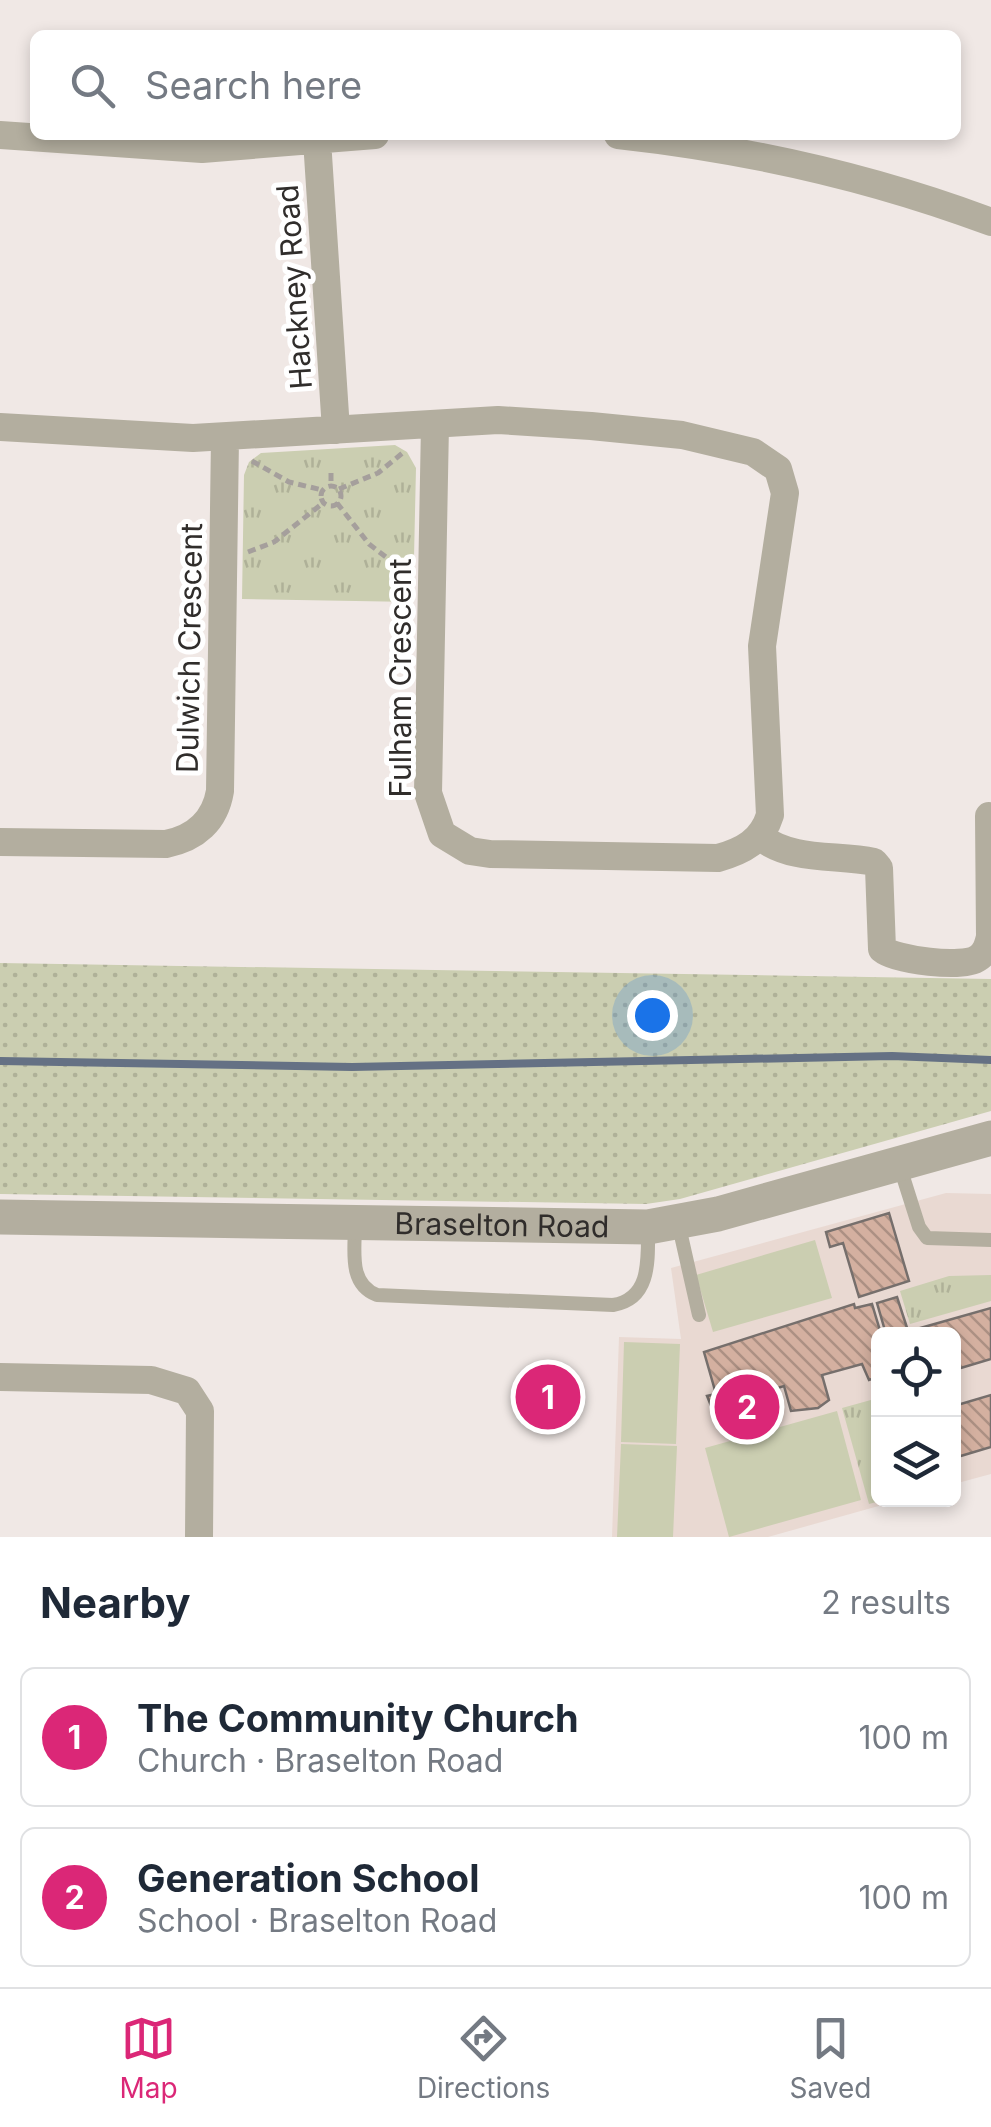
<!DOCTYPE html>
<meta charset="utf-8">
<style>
body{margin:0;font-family:Inter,sans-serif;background:#f2f2f3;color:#1f2937}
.controls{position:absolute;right:30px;bottom:30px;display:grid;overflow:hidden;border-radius:15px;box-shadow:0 5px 15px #0003}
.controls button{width:90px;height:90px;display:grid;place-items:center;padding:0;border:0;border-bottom:2px solid #e0e1e3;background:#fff;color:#1f2937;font:50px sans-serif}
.you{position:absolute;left:652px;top:1015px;width:35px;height:35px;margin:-25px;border:8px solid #fff;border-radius:50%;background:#1a73e8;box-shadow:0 0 0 15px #1a73e833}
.badge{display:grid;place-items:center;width:65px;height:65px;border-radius:50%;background:#db2777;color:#fff;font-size:32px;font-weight:700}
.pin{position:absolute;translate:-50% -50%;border:5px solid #fff;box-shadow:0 2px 10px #0006}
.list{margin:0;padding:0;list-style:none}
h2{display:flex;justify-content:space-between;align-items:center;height:130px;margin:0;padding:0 40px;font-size:42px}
h2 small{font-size:32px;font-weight:400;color:#747a83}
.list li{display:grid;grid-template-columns:65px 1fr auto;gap:30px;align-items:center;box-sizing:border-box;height:140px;margin:0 20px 20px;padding:0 20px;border:2px solid #e0e1e3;border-radius:15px}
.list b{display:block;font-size:38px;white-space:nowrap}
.list p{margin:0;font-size:32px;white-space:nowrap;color:#747a83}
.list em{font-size:32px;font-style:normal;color:#747a83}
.icon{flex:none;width:55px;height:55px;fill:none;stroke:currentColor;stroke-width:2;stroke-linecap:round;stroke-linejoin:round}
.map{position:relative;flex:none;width:991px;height:1537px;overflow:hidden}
.search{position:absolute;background:#fff;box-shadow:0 5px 15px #0003;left:30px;right:30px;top:30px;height:110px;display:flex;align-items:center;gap:25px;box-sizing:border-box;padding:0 35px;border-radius:15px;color:#747a83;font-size:38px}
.sheet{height:450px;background:#fff}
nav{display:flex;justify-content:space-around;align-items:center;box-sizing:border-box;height:140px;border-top:2px solid #e0e1e3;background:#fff;font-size:28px;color:#747a83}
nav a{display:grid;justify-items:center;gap:5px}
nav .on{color:#db2777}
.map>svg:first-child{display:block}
</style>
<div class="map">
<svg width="991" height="1537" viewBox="0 0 991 1537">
<defs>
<pattern id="grass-dots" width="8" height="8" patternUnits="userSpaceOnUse" patternTransform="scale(2.5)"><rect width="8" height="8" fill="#cbceb1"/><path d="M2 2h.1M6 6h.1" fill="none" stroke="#afb198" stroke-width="1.8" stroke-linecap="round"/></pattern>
<pattern id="park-tufts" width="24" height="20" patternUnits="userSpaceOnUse" patternTransform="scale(2.5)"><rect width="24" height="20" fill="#cbceb1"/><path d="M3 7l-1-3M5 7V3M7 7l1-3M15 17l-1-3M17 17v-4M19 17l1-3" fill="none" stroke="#afb198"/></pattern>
<pattern id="building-back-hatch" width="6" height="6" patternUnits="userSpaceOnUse" patternTransform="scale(2.5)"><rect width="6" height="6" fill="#d4b0a0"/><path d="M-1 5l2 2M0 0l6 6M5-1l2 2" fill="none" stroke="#ac9083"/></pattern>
</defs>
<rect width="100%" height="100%" fill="#f0e8e5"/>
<path fill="#e9d9d2" d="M 946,1193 L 991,1194 L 991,1474 L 954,1484 L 954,1334 L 878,1334 L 878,1500 L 900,1500 L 768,1537 L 612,1537 L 619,1337 L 681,1339 L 671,1268 Z"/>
<path fill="url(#grass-dots)" d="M 0,963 L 991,979 L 991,1111 L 680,1199 L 646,1204 L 0,1194 Z"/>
<path fill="url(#park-tufts)" d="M 395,445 L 407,452 L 416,468 L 413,602 L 242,599 L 244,475 L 249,462 L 261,453 Z
M 991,1275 L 991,1301 L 910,1324 L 900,1291 L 949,1276 Z
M 878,1398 L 878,1500 L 884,1500 L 869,1504 L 842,1408 Z"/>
<path fill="#cbceb1" d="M 815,1240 L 832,1298 L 713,1332 L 696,1275 Z
M 624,1342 L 680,1344 L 676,1444 L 621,1442 Z
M 837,1411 L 861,1500 L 729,1537 L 705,1448 Z
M 621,1444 L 677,1446 L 673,1537 L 617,1537 Z"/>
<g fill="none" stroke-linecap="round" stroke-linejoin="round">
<path stroke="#657184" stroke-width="8" d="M 0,1061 L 352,1067 L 892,1056 L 991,1060"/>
</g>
<path fill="url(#building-back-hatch)" stroke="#766f6c" stroke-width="2.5" d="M 889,1213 L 909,1281 L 859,1297 L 843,1243 L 830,1247 L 826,1232 Z
M 897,1297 L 909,1334 L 911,1334 L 886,1334 L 877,1303 Z
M 854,1304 L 855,1308 L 872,1304 L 881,1334 L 878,1377 L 869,1380 L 862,1364 L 822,1375 L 829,1400 L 818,1408 L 791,1411 L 784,1386 L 744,1398 L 747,1414 L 718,1423 L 707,1396 L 716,1394 L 704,1352 Z
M 991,1308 L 991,1359 L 954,1370 L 954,1334 L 918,1334 L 917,1329 Z
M 991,1395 L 991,1447 L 954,1458 L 954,1406 Z"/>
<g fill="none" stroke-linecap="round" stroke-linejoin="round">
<path stroke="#a59f9c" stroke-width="5" stroke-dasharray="8 5" stroke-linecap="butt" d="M 252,461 L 289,482 L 322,490
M 331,473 L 331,486
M321 496a10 10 0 1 1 20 0a10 10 0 1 1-20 0Z
M 339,489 L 378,473 L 405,451
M 337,503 L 369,544 L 404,571
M 248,552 L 274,542 L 323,503"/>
<path stroke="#b3ae9f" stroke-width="14" d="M 899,1164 L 919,1227 L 927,1238 L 991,1240
M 678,1222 L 699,1315
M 355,1224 C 355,1250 348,1284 377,1295 L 613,1305 C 651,1299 648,1260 648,1228"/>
<path stroke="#b3ae9f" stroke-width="28" d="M 0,135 L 202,149 L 375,135
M 618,135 C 745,149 871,177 991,222
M 317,140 L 336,430
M 0,427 L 193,438 L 498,420 L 591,426 L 682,435 L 753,452 L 778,469 L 785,493 L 762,646 L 770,815 C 762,841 743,851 718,858 L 490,854 L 470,851 L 442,834 L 428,793 L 435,425
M 760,837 C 794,862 835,854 874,862 L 879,868 L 882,949 C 895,960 963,969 978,958 C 986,953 988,945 990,937 L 989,816
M 0,842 L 166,844 C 196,838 215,821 220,791 L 225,438
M 0,1377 L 151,1380 L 187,1391 L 200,1411 L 199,1537"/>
<path stroke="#b3ae9f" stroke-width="35" id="s1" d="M 0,1217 L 648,1227 L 718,1214 L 991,1138"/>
</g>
<g text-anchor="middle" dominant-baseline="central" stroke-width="10" stroke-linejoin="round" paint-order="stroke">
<g font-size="30" fill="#302d2b" stroke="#fff">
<text transform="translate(294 287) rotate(-94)">Hackney Road</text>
<text transform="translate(189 648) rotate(-89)">Dulwich Crescent</text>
<text transform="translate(400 678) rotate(-90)">Fulham Crescent</text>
<text stroke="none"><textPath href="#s1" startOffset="502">Braselton Road</textPath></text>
</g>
</g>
</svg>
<div class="controls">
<button><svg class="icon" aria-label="locate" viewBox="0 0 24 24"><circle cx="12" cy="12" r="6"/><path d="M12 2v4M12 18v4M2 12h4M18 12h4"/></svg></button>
<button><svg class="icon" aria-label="layers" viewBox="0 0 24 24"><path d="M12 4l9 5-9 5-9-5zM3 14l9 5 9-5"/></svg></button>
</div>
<div class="you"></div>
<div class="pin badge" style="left:548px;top:1397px">1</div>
<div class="pin badge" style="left:747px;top:1407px">2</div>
<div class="search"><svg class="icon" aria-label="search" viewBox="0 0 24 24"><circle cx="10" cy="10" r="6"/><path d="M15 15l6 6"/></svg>Search here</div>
</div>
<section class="sheet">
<h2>Nearby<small>2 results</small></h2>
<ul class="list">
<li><span class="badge">1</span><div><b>The Community Church</b><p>Church · Braselton Road</p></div><em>100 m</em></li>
<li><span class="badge">2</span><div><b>Generation School</b><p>School · Braselton Road</p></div><em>100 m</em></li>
</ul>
</section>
<nav>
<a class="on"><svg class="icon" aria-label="map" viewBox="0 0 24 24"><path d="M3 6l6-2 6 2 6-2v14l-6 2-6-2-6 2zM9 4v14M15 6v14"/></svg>Map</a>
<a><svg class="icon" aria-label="directions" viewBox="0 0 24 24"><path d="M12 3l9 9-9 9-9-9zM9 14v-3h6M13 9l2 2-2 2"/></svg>Directions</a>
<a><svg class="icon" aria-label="saved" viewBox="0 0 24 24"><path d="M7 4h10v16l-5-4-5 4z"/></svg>Saved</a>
</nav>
